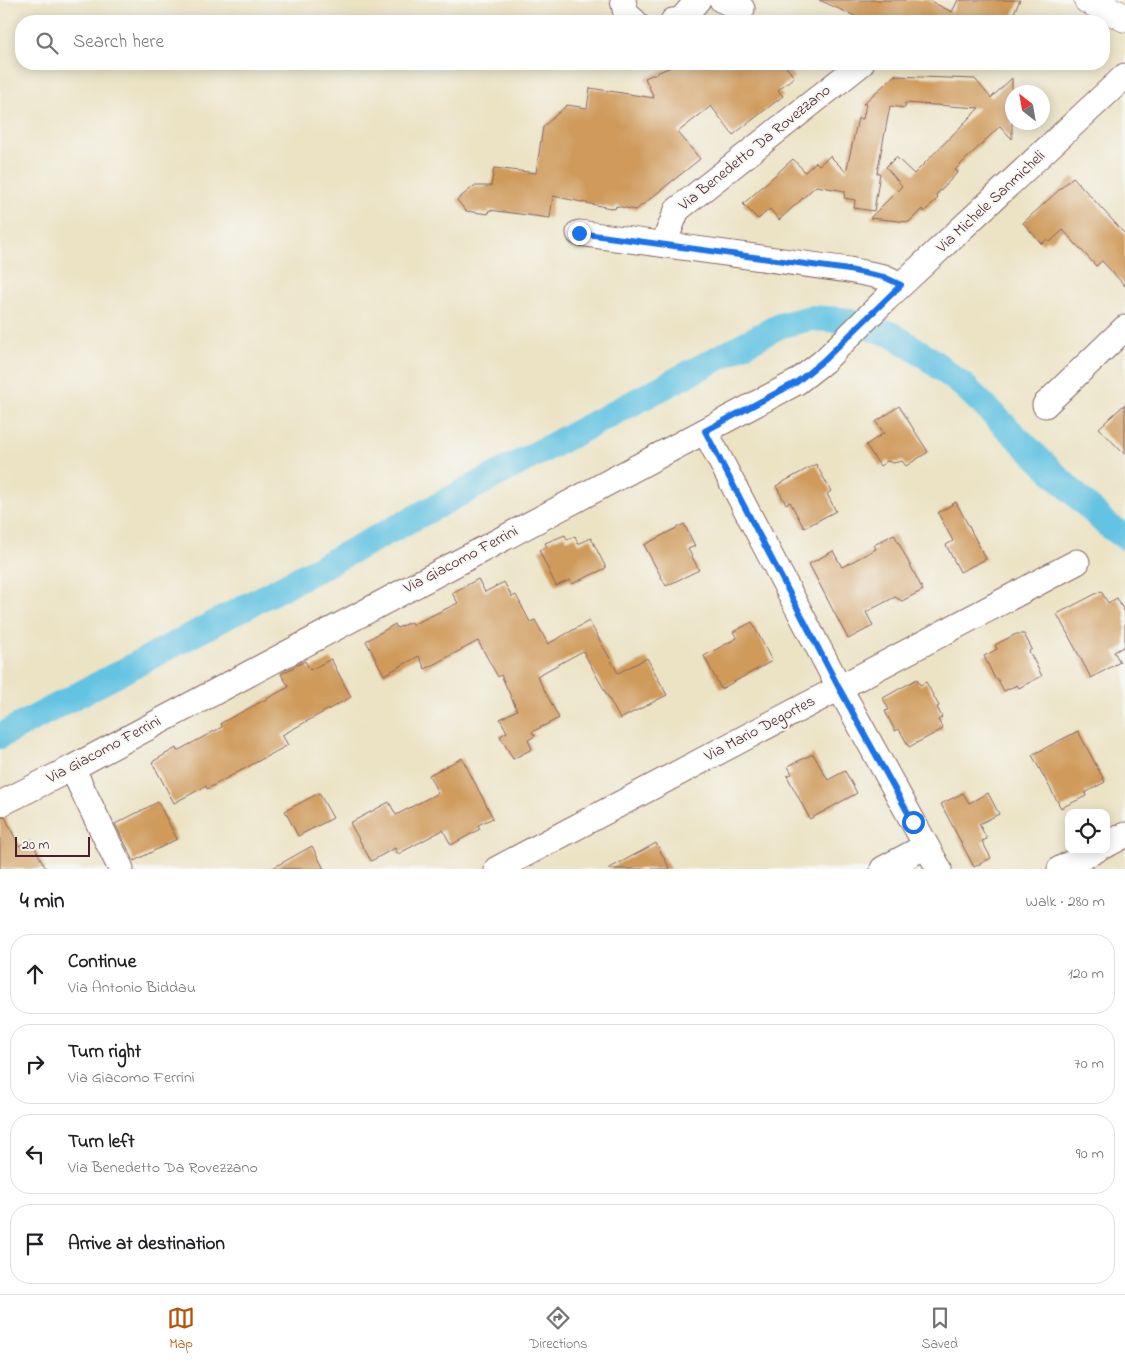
<!DOCTYPE html>
<meta charset="utf-8">
<style>
body{margin:0;font-family:"Indie Flower",sans-serif;background:#f6f6f6;color:#202124}
.controls{position:absolute;right:15px;bottom:15px;display:grid;overflow:hidden;border-radius:10px;box-shadow:0 2px 12px #0003}
.controls button{width:45px;height:45px;display:grid;place-items:center;padding:0;border:0;border-bottom:1px solid #e0e0e0;background:#fff;color:#202124;font:25px sans-serif}
.compass{position:absolute;left:1005px;top:85px;width:45px;height:45px;border-radius:50%;background:#fff;box-shadow:0 2px 12px #0003;rotate:329deg}
.scale{position:absolute;left:15px;bottom:12px;width:75px;box-sizing:border-box;padding-left:5px;border:2px solid #4a1f2b;border-top:0;font-size:14px;line-height:18px;white-space:nowrap;color:#4a1f2b;-webkit-text-stroke:4px #f6f6f2;paint-order:stroke}
.stop{position:absolute;width:15px;height:15px;margin:-11px;border:4px solid #1a73e8;border-radius:50%;background:#fff}
.stop.end{background:#1a73e8;border-color:#fff;box-shadow:0 1px 5px #0008}
.list{margin:0;padding:0;list-style:none}
h2{display:flex;justify-content:space-between;align-items:center;height:65px;margin:0;padding:0 20px;font-size:21px}
h2 small{font-size:16px;font-weight:400;color:#757577}
.list li{display:grid;grid-template-columns:32px 1fr auto;gap:15px;align-items:center;box-sizing:border-box;height:80px;margin:0 10px 10px;padding:0 10px;border:1px solid #e0e0e0;border-radius:20px}
.list b{display:block;font-size:19px;white-space:nowrap}
.list p{margin:0;font-size:16px;white-space:nowrap;color:#757577}
.list em{font-size:16px;font-style:normal;color:#757577}
.icon{flex:none;width:28px;height:28px;fill:none;stroke:currentColor;stroke-width:2;stroke-linecap:round;stroke-linejoin:round}
.map{position:relative;flex:none;width:1125px;height:869px;overflow:hidden}
.search{position:absolute;background:#fff;box-shadow:0 2px 12px #0003;left:15px;right:15px;top:15px;height:55px;display:flex;align-items:center;gap:12px;box-sizing:border-box;padding:0 18px;border-radius:20px;color:#757577;font-size:19px}
.sheet{height:425px;background:#fff}
nav{display:flex;justify-content:space-around;align-items:center;box-sizing:border-box;height:70px;border-top:1px solid #e0e0e0;background:#fff;font-size:14px;color:#757577}
nav a{display:grid;justify-items:center;gap:2px}
nav .on{color:#b45309}
.map>svg:first-child{display:block}
</style>
<div class="map">
<svg width="1125" height="869" viewBox="0 0 1125 869">
<rect width="100%" height="100%" fill="#f6f6f2"/>
<filter id="ink" filterUnits="userSpaceOnUse"><feTurbulence type="fractalNoise" baseFrequency=".02" numOctaves="2"/><feDisplacementMap in="SourceGraphic" scale="10" xChannelSelector="R" yChannelSelector="G"/><feConvolveMatrix kernelMatrix="1 2 1 2 8 2 1 2 1" color-interpolation-filters="sRGB"/></filter>
<filter id="wash" filterUnits="userSpaceOnUse"><feTurbulence type="fractalNoise" baseFrequency=".0096" numOctaves="4" result="noise"/><feDisplacementMap in="SourceGraphic" scale="20" xChannelSelector="R" yChannelSelector="G"/><feGaussianBlur stdDeviation="1.12" result="paint"/><feColorMatrix in="noise" values="0 0 0 0 0 0 0 0 0 0 0 0 0 0 0 0 0 1.4 0 .05"/><feComposite in="paint" operator="in"/></filter>
<g filter="url(#wash)">
<rect width="100%" height="100%" fill="#ece3c5"/>
<g fill="none" stroke-linecap="round" stroke-linejoin="round">
<path stroke="#64c3e2" stroke-width="26" d="M 0,736 L 779,326 L 810,318 L 843,320 L 891,334 L 927,357 L 965,387 L 1106,524 L 1125,537"/>
</g>
<g id="blocks">
<path fill="#cf9a5a" d="M 819,0 L 928,0 L 952,12 L 958,0 L 1020,0 L 1010,21 L 866,21 Z
M 678,64 L 784,64 L 794,77 L 778,90 L 783,96 L 733,135 L 711,106 L 678,132 L 700,159 L 636,210 L 616,206 L 615,209 L 553,196 L 550,218 L 489,210 L 488,214 L 466,211 L 457,200 L 474,186 L 491,186 L 494,168 L 536,173 L 543,127 L 567,105 L 587,108 L 590,88 L 654,98 L 645,78 Z
M 896,74 L 895,76 L 975,79 L 991,98 L 1012,78 L 1012,139 L 1000,126 L 955,170 L 958,172 L 936,195 L 938,198 L 924,212 L 922,209 L 909,222 L 870,218 L 902,186 L 886,167 L 896,157 L 914,174 L 979,108 L 905,103 L 905,108 L 890,106 L 877,173 L 880,173 L 874,211 L 854,208 L 855,200 L 844,198 L 845,191 L 816,186 L 779,220 L 770,209 L 758,219 L 743,204 L 793,159 L 805,172 L 816,162 L 819,165 L 830,156 L 846,172 L 858,118 L 863,119 L 866,104 L 863,104 Z
M 1073,177 L 1125,234 L 1125,286 L 1102,261 L 1096,266 L 1063,230 L 1050,242 L 1047,239 L 1042,244 L 1023,223 Z
M 1125,404 L 1125,455 L 1099,428 Z
M 899,406 L 928,452 L 906,466 L 902,461 L 893,463 L 887,461 L 880,466 L 866,445 L 884,433 L 876,422 Z
M 816,464 L 831,491 L 827,494 L 836,511 L 804,528 L 790,502 L 786,504 L 776,486 Z
M 956,502 L 986,559 L 960,572 L 946,545 L 953,541 L 938,513 Z
M 684,524 L 695,546 L 688,549 L 699,570 L 666,586 L 644,545 Z
M 894,534 L 923,590 L 902,601 L 895,597 L 866,612 L 873,626 L 848,639 L 809,564 L 833,551 L 842,567 L 876,549 L 874,545 Z
M 565,535 L 567,540 L 575,536 L 578,544 L 591,538 L 606,568 L 572,584 L 570,580 L 556,586 L 539,550 L 547,547 L 545,543 Z
M 478,579 L 485,592 L 504,582 L 512,597 L 516,595 L 530,622 L 535,620 L 548,644 L 589,621 L 618,673 L 647,658 L 667,695 L 620,719 L 583,651 L 537,676 L 559,718 L 532,732 L 535,736 L 528,740 L 532,749 L 513,759 L 500,736 L 507,732 L 500,719 L 517,710 L 501,675 L 498,677 L 478,641 L 425,669 L 419,656 L 384,675 L 366,641 L 395,624 L 397,628 L 411,622 L 412,625 L 458,603 L 452,593 Z
M 1101,591 L 1108,603 L 1117,598 L 1125,613 L 1125,646 L 1114,652 L 1120,662 L 1091,678 L 1057,614 Z
M 752,622 L 772,661 L 721,689 L 704,656 L 737,638 L 733,632 Z
M 1016,634 L 1024,634 L 1032,649 L 1029,651 L 1042,676 L 1019,688 L 1017,685 L 1004,691 L 997,678 L 995,679 L 984,656 L 997,649 L 995,645 Z
M 331,659 L 351,697 L 282,735 L 288,745 L 207,789 L 206,786 L 174,803 L 152,762 L 176,748 L 177,751 L 222,727 L 221,723 L 289,687 L 281,674 L 305,661 L 310,670 Z
M 917,679 L 920,685 L 926,682 L 939,706 L 937,707 L 942,717 L 938,720 L 943,729 L 909,747 L 899,729 L 895,731 L 885,711 L 889,710 L 883,698 Z
M 1078,731 L 1105,782 L 1085,793 L 1086,796 L 1061,808 L 1032,755 Z
M 813,754 L 828,780 L 845,771 L 857,793 L 810,819 L 787,776 L 792,774 L 788,766 Z
M 462,758 L 493,818 L 478,825 L 480,829 L 451,845 L 443,830 L 398,854 L 395,848 L 371,861 L 350,823 L 389,802 L 396,815 L 438,793 L 429,775 Z
M 319,793 L 333,818 L 298,836 L 285,811 Z
M 963,793 L 969,803 L 988,793 L 999,814 L 979,824 L 987,839 L 982,841 L 991,858 L 974,867 L 941,804 Z
M 158,802 L 177,839 L 134,861 L 115,824 Z
M 5,817 L 19,846 L 31,840 L 46,869 L 0,869 L 0,818 Z
M 656,843 L 670,869 L 608,869 L 647,848 Z
M 312,846 L 324,869 L 271,869 Z"/>
</g>
</g>
<g filter="url(#ink)">
<use href="#blocks" fill-opacity="0" stroke="#836461" stroke-width="1"/>
<g fill="none" stroke-linecap="round" stroke-linejoin="round">
<defs>
<path id="minor" d="M 623,0 L 626,14 L 634,21
M 722,0 L 742,9
M 673,21 L 681,20 L 698,0
M 579,233 L 849,270 L 884,277 L 901,285
M 664,243 L 677,210 L 861,64
M 1045,405 L 1125,328
M 705,431 L 839,687 L 939,869
M 72,768 L 121,869
M 0,804 L 72,768 L 797,382 L 824,361 L 886,299 L 1125,76
M 1106,845 L 1125,835
M 497,869 L 1077,562
M 883,869 L 926,846
M 1060,869 L 1096,850"/>
<path id="tertiary" d="M 1088,0 L 1125,18"/>
</defs>
<use href="#minor" stroke="#836461" stroke-width="27"/>
<use href="#tertiary" stroke="#836461" stroke-width="29"/>
<use href="#minor" stroke="#fff" stroke-width="25"/>
<use href="#tertiary" stroke="#fff" stroke-width="28"/>
</g>
</g>
<g fill="none" stroke-linecap="round" stroke-linejoin="round" filter="url(#ink)">
<path stroke="#1a73e8" stroke-width="6" d="M 579,233 L 849,270 L 884,277 L 901,285 L 824,360 L 797,382 L 705,431 L 839,688 L 913,822"/>
</g>
<g text-anchor="middle" dominant-baseline="central" stroke-width="4" stroke-linejoin="round" paint-order="stroke">
<g font-size="16" fill="#4a1f2b" stroke="#f6f6f2">
<text transform="translate(755 148) rotate(-39)">Via Benedetto Da Rovezzano</text>
<text transform="translate(991 202) rotate(-43)">Via Michele Sanmicheli</text>
<text transform="translate(461 560) rotate(-28)">Via Giacomo Ferrini</text>
<text transform="translate(760 729) rotate(-28)">Via Mario Degortes</text>
<text transform="translate(104 750) rotate(-28)">Via Giacomo Ferrini</text>
</g>
</g>
</svg>
<div class="controls">
<button><svg class="icon" aria-label="locate" viewBox="0 0 24 24"><circle cx="12" cy="12" r="6"/><path d="M12 2v4M12 18v4M2 12h4M18 12h4"/></svg></button>
</div>
<svg class="compass" viewBox="-18 -18 36 36"><path d="M0-13l5 13h-10z" fill="#e53935"/><path d="M0 13l5-13h-10z" fill="#757577"/></svg>
<div class="scale">20 m</div>
<div class="stop" style="left:913px;top:822px"></div>
<div class="stop end" style="left:579px;top:233px"></div>
<div class="search"><svg class="icon" aria-label="search" viewBox="0 0 24 24"><circle cx="10" cy="10" r="6"/><path d="M15 15l6 6"/></svg>Search here</div>
</div>
<section class="sheet">
<h2>4 min<small>Walk · 280 m</small></h2>
<ul class="list">
<li><svg class="icon" aria-label="ahead" viewBox="0 0 24 24"><path d="M12 20V5M6 11l6-6 6 6"/></svg><div><b>Continue</b><p>Via Antonio Biddau</p></div><em>120 m</em></li>
<li><svg class="icon" aria-label="right" viewBox="0 0 24 24"><path d="M7 20v-9h11M14 6l5 5-5 5"/></svg><div><b>Turn right</b><p>Via Giacomo Ferrini</p></div><em>70 m</em></li>
<li><svg class="icon" aria-label="left" viewBox="0 0 24 24"><path d="M17 20v-9H6M10 6l-5 5 5 5"/></svg><div><b>Turn left</b><p>Via Benedetto Da Rovezzano</p></div><em>90 m</em></li>
<li><svg class="icon" aria-label="arrive" viewBox="0 0 24 24"><path d="M6 21V4h12l-3 4 3 4H6"/></svg><div><b>Arrive at destination</b></div></li>
</ul>
</section>
<nav>
<a class="on"><svg class="icon" aria-label="map" viewBox="0 0 24 24"><path d="M3 6l6-2 6 2 6-2v14l-6 2-6-2-6 2zM9 4v14M15 6v14"/></svg>Map</a>
<a><svg class="icon" aria-label="directions" viewBox="0 0 24 24"><path d="M12 3l9 9-9 9-9-9zM9 14v-3h6M13 9l2 2-2 2"/></svg>Directions</a>
<a><svg class="icon" aria-label="saved" viewBox="0 0 24 24"><path d="M7 4h10v16l-5-4-5 4z"/></svg>Saved</a>
</nav>
